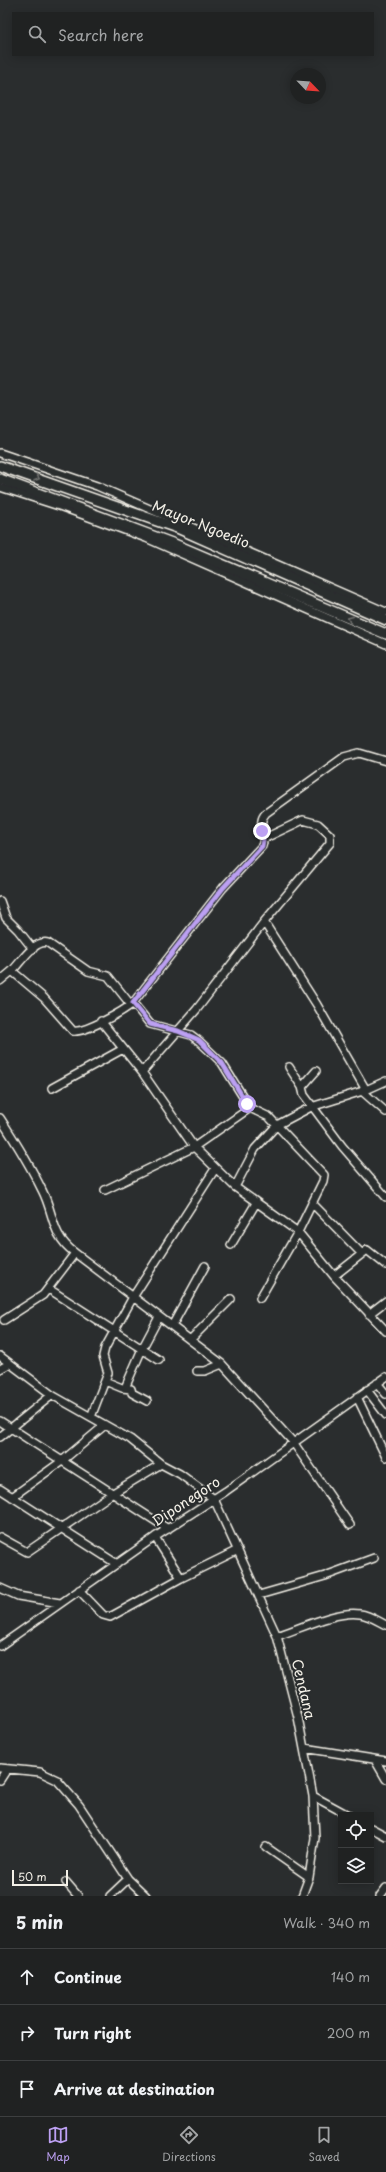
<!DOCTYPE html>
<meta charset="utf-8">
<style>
body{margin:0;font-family:"Playpen Sans",sans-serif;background:#282a2a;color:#f1f3f6}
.controls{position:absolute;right:12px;bottom:12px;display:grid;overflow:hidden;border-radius:0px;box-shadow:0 2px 10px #0003}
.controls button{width:36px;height:36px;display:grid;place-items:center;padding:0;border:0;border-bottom:1px solid #3d3f40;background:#202222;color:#f1f3f6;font:20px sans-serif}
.compass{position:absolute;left:290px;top:68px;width:36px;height:36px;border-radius:50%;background:#202222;box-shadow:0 2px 10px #0003;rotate:115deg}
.scale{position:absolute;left:12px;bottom:10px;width:56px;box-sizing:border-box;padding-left:4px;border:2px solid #f4f1e8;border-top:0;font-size:11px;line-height:14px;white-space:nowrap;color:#f4f1e8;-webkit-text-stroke:3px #2a2d2e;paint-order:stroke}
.stop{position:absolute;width:12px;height:12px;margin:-9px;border:3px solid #bca0f2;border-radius:50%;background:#fff}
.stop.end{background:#bca0f2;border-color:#fff;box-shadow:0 1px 4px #0008}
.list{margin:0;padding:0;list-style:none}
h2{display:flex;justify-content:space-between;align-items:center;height:52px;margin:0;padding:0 16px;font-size:17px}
h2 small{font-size:13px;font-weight:400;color:#a2a4a5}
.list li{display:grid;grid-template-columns:26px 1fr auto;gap:12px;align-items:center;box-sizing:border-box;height:56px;padding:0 16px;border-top:1px solid #3d3f40}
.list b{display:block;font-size:15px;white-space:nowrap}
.list em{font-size:13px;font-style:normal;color:#a2a4a5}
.icon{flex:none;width:22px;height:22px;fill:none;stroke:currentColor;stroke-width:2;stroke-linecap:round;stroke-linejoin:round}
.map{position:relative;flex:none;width:386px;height:1896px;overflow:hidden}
.search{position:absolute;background:#202222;box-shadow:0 2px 10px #0003;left:12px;right:12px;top:12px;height:44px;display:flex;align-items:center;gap:10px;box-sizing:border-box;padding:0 14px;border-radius:0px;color:#a2a4a5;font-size:15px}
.sheet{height:220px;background:#202222}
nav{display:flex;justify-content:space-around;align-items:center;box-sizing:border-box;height:56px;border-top:1px solid #3d3f40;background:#202222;font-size:11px;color:#a2a4a5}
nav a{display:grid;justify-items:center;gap:2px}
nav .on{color:#bca0f2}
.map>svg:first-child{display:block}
</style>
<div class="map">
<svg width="386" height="1896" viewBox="0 0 386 1896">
<rect width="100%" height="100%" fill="#2a2d2e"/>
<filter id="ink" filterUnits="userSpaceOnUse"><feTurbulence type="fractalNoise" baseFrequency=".025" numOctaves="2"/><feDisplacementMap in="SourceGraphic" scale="8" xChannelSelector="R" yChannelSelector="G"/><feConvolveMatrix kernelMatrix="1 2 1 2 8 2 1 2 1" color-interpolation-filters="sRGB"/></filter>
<g filter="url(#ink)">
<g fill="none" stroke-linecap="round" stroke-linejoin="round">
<defs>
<path id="minor" d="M 0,453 L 97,486 L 386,612
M 0,487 L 62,507 L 146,538 L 386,644
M 263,839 L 303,820 L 318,824 L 330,835 L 330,843 L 264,922 L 317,1005 L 366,1090
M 0,901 L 6,918 L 18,930 L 33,949
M 12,971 C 21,962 35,939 48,943 L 88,971 L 108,976 L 131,1005
M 0,981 L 12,971 L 44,998 L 73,1031 C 85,1033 124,1011 133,1003 L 223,888 L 262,846 C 267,834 256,823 266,813 L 344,757 L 359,753 L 386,761
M 133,1003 L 150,1024 L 191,1035 L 199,1041 L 222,1063 L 250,1108 L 269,1117 L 324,1175 L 323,1181 L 298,1232 L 260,1298
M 101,1021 L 142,1072 L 197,1009 L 264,922
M 289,1067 L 302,1087
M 316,1071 L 302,1087 L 304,1095 L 342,1146 L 386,1197
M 142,1072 L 194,1147 L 235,1187 L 298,1232 L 334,1276 L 386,1331
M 52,1088 L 123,1049
M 362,1091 L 386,1112
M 0,1118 C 15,1141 30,1165 42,1190 C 55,1215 50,1234 75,1253 L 222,1364 L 293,1442 L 350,1525
M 235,1187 L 255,1149 L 277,1125 L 311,1107 L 366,1090 L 386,1081
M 105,1190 L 194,1147 L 250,1108
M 312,1203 L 361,1253
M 231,1245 L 256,1203
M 334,1276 L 367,1250 L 386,1265
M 49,1289 L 159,1360
M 369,1314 L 386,1301
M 4,1320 L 43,1295 L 75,1253
M 172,1326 L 205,1266
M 190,1340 L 231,1299
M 0,1356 L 52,1395 L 130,1439 L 161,1464 L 180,1474 L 214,1499 L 277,1636 L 298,1717 L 313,1796 L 315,1838 L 309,1877 L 302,1896
M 0,1369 L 9,1364
M 197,1371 L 205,1371 L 222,1364
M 105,1381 L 122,1388 L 131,1389 L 132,1393 L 147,1401
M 377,1383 L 386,1394
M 125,1388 L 142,1349 L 159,1317
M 367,1390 L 386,1415
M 357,1397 L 386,1457
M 91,1417 L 108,1373 L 103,1356 L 105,1348 L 133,1297 L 215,1169
M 0,1421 L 168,1529
M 0,1437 L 52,1395
M 0,1489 L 117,1564
M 12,1497 L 62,1461 L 105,1425
M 0,1537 L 27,1552 L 113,1493 L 161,1464
M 155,1537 L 181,1578
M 0,1588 L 18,1596 L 60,1603
M 79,1590 L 103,1615 L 110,1617 L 181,1578 L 238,1550
M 259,1595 L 325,1576 L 374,1558
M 277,1636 C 299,1629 337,1610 360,1614 C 369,1615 378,1621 386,1625
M 0,1646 L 155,1537 L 226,1491 L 386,1377
M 304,1748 L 386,1761
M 375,1760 L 386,1779
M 0,1768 L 40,1772 L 57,1780 L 79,1805 L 128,1879 L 146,1896
M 0,1780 L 7,1769
M 313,1796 L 348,1815
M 371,1828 L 386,1836
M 266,1847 L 309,1877
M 66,1882 L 78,1896
M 110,1896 L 128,1879
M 380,1896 L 386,1888"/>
<path id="tertiary" d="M 0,466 L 177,528 L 386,620
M 0,479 L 172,543 L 386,634"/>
</defs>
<use href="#minor" stroke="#f4f1e8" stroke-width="10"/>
<use href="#tertiary" stroke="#f4f1e8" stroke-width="12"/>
<use href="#minor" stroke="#2a2d2e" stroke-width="7"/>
<use href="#tertiary" stroke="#2a2d2e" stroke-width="9"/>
</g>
<defs><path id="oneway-chevron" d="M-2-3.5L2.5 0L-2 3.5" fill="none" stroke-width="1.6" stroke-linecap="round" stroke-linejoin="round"/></defs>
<g stroke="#71726f">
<use href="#oneway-chevron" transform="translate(37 478) rotate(19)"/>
<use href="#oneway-chevron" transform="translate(350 619) rotate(-157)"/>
</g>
</g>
<g fill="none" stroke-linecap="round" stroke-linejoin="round" filter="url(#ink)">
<path stroke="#bca0f2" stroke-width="5" d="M 247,1104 L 222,1063 L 199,1040 L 178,1031 L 150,1024 L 133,1003 L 223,888 L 262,846 L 263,839 L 262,831"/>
</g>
<g text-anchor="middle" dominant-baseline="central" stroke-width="4" stroke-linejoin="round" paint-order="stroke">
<g font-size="14" fill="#f4f1e8" stroke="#2a2d2e">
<text transform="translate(201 524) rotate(22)">Mayor Ngoedio</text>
<text transform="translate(186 1501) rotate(-33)">Diponegoro</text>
<text transform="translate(304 1689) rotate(77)">Cendana</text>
</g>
</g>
</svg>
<div class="controls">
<button><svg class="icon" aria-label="locate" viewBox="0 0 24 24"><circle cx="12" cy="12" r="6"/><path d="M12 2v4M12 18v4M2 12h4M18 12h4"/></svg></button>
<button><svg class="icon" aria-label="layers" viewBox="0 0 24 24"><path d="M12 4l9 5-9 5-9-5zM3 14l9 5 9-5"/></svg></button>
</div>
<svg class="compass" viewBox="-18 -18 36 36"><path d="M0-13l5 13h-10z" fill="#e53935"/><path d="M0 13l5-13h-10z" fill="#a2a4a5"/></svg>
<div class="scale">50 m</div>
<div class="stop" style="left:247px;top:1104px"></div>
<div class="stop end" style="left:262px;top:831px"></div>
<div class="search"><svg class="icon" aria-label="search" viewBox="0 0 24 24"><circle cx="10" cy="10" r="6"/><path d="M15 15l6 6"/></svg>Search here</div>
</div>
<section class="sheet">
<h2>5 min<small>Walk · 340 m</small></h2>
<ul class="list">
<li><svg class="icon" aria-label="ahead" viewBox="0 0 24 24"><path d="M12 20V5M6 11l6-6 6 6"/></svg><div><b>Continue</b></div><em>140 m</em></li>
<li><svg class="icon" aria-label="right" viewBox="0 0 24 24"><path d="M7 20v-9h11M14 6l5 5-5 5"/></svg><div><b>Turn right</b></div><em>200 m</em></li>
<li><svg class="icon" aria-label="arrive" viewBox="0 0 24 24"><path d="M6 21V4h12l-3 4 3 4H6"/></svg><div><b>Arrive at destination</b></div></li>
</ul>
</section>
<nav>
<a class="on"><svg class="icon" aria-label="map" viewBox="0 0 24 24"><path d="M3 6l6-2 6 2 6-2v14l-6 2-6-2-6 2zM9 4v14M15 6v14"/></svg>Map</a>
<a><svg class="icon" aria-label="directions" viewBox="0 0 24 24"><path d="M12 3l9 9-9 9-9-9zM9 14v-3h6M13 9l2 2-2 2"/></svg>Directions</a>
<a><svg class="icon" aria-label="saved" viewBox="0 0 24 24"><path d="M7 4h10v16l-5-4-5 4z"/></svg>Saved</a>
</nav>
